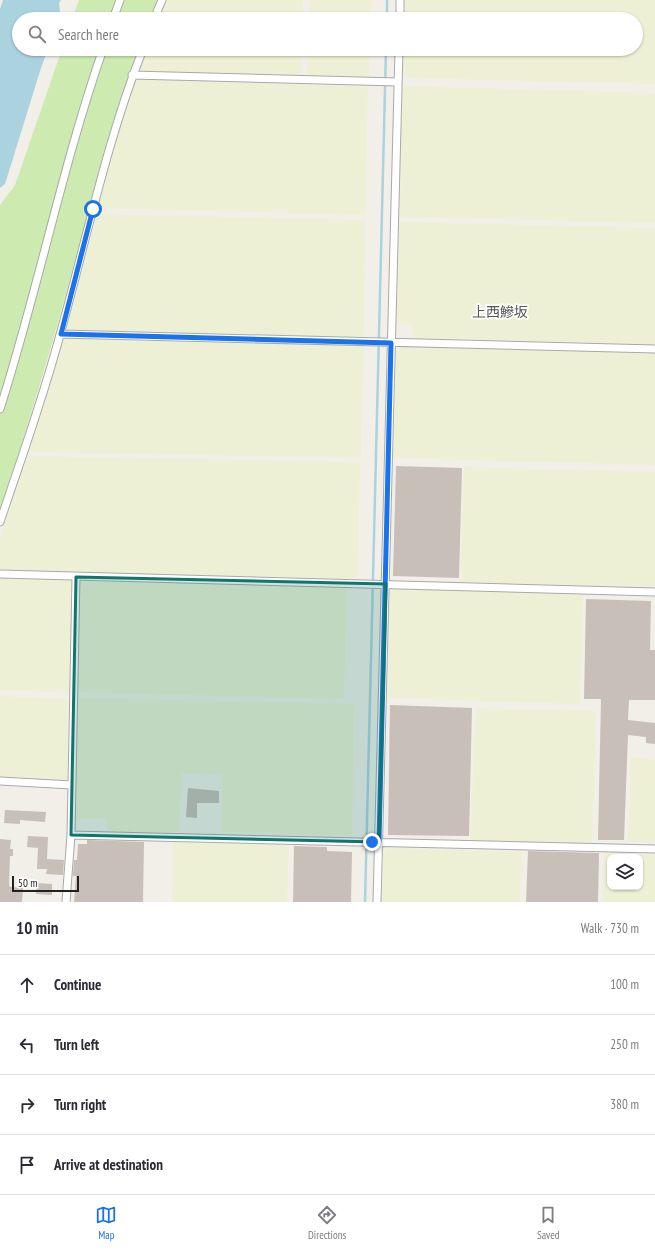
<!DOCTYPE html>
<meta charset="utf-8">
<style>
body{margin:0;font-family:"PT Sans Narrow","Noto Sans JP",sans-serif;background:#f2f2f3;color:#2b2b33}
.controls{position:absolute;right:12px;bottom:12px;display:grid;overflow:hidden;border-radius:8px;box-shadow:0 1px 3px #0004}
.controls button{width:36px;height:36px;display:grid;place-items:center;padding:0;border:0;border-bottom:1px solid #e1e1e2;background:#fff;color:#2b2b33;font:20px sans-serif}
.scale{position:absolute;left:12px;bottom:10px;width:67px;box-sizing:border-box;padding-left:4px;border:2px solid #222;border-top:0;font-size:11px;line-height:14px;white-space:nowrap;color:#222;-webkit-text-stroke:3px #fff;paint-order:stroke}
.stop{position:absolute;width:12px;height:12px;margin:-9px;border:3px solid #1a73e8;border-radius:50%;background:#fff}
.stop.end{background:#1a73e8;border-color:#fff;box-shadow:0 1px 4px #0008}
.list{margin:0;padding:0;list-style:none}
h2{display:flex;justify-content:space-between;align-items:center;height:52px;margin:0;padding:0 16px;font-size:17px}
h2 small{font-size:13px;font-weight:400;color:#7c7c81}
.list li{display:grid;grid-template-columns:26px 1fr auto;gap:12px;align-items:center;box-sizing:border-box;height:60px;padding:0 16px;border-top:1px solid #e1e1e2}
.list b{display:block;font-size:15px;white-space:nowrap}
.list em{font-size:13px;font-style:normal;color:#7c7c81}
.icon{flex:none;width:22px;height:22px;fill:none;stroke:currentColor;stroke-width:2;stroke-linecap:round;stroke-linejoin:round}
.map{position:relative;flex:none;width:655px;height:902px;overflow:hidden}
.search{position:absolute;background:#fff;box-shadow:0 1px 3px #0004;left:12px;right:12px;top:12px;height:44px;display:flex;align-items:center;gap:10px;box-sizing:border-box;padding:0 14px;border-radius:22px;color:#7c7c81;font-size:15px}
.sheet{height:292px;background:#fff}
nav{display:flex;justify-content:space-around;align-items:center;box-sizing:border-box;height:56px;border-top:1px solid #e1e1e2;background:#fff;font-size:11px;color:#7c7c81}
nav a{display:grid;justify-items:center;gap:2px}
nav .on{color:#1a73e8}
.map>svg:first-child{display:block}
</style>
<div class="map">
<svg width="655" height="902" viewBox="0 0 655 902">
<rect width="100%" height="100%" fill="#f2efe9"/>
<path fill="#eef0d5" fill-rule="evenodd" d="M 166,0 L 303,0 L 303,19 L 159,19 Z
M 310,0 L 371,0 L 371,19 L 309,19 Z
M 405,0 L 655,0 L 655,84 L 409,78 L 403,74 L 404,49 L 636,49 L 636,19 L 404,19 Z
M 148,49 L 302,49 L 301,75 L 140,72 Z
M 308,49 L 370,49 L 369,78 L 307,76 Z
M 135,80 L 368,86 L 365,215 L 98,208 L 112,152 Z
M 405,86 L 655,93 L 655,223 L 400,217 L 402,88 Z
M 97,214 L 365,220 L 364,333 L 360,337 L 66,330 Z
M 400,222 L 655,228 L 655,344 L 412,338 L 411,325 L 397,322 Z
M 64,338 L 361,345 L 364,347 L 361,458 L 29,452 Z
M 401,347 L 655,353 L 655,465 L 393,458 L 396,351 Z
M 28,456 L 360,462 L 358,575 L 353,579 L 0,570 L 0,538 Z
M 464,467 L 655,472 L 655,587 L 461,582 Z
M 0,578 L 73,580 L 70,693 L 0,690 Z
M 80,580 L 347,588 L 344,699 L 78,692 Z
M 394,589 L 583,593 L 580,704 L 388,698 L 390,593 Z
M 0,696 L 68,699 L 67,780 L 0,778 Z
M 79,698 L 354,704 L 352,836 L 222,832 L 222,775 L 182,773 L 179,832 L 108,832 L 106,818 L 75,819 Z
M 476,708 L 596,711 L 592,843 L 470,841 Z
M 631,757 L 655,760 L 655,842 L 628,842 Z
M 173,842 L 289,846 L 287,902 L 172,902 Z
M 387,848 L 522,852 L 520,902 L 382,902 L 383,854 Z
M 604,853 L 655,855 L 655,902 L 602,902 ZM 610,857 L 640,857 L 640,887 L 610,887 Z"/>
<path fill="#cdebb0" d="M 79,0 L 158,0 L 150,19 L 72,19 Z
M 62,49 L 138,49 C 111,119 94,192 74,264 C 52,346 28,428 0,508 L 0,205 L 15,185 Z"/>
<path fill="#aad3df" d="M 3,0 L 61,0 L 59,3 L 61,19 L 19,19 L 19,49 L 48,49 L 41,68 L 5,184 L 0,188 L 0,9 Z"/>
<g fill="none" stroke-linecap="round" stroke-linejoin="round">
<path stroke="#aad3df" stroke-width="2.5" d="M 387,19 L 387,0
M 365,902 L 386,49"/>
</g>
<path fill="#c7bfb8" d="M 396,466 L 462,468 L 459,578 L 393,576 Z
M 586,599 L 651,601 L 650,650 L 655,650 L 655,700 L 629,700 L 628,720 L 655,723 L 655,744 L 646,743 L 646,737 L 628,735 L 624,840 L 598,840 L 601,699 L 584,699 Z
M 390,705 L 472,708 L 469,836 L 388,835 Z
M 188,788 L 219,791 L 219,803 L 197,803 L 197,818 L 186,817 Z
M 5,810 L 46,812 L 45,822 L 20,820 L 20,824 L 4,823 Z
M 28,836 L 48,837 L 47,859 L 64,860 L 63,875 L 46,874 L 47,869 L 37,869 L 38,848 L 27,847 Z
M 0,839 L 11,840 L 10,849 L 13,849 L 13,856 L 10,856 L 9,886 L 11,887 L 23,888 L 22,902 L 0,902 Z
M 87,840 L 144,842 L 143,902 L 74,902 L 76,876 L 73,876 L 74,860 L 77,860 L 78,844 L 87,844 Z
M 294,846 L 327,847 L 327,851 L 352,852 L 351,902 L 293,902 Z
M 528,851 L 599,853 L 598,902 L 526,902 Z
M 37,883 L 52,884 L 52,895 L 36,894 Z"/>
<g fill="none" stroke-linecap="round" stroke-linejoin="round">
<defs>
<path id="street" d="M 113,19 L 120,0
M 154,19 L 162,0
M 400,19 L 400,0
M 132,75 L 398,82
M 61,334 L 655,349
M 0,409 C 38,290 62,167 103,49
M 0,522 C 21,459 44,396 61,331 C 87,237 107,140 143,49
M 0,574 L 655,592
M 0,781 L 72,785
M 71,835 L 655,849
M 66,902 L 71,835 L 76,577
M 377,902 L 399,49"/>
</defs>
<use href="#street" stroke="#a9a9a9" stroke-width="9"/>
<use href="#street" stroke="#fff" stroke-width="7"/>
</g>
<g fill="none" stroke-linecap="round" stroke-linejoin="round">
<path stroke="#1a73e8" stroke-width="5" d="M 93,209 L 61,334 L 391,343 L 379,842 L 372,842"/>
</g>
<path fill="#0f766e" fill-opacity="0.2" stroke="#0f766e" stroke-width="3" stroke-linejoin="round" d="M 76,577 L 386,584 L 379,842 L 71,835 Z"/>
<g text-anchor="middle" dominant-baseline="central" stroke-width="3.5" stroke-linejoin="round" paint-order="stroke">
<g font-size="14" fill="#555" stroke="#fff">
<text x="500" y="312">上西鰺坂</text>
</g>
</g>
</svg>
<div class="controls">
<button><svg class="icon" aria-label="layers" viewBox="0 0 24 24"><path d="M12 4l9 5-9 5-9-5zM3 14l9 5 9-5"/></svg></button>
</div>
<div class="scale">50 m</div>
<div class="stop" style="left:93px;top:209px"></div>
<div class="stop end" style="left:372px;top:842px"></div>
<div class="search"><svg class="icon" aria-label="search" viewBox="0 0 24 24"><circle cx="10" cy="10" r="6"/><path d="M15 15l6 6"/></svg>Search here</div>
</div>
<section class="sheet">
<h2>10 min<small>Walk · 730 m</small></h2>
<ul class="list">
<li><svg class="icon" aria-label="ahead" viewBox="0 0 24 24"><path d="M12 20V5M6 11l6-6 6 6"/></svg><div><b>Continue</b></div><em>100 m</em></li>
<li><svg class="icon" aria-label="left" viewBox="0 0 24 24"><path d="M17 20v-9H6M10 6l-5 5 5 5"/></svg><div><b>Turn left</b></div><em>250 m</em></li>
<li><svg class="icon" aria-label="right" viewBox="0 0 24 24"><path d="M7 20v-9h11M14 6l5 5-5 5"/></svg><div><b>Turn right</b></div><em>380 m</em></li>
<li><svg class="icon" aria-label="arrive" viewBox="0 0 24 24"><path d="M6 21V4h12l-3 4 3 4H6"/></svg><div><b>Arrive at destination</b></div></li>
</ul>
</section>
<nav>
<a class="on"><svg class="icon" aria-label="map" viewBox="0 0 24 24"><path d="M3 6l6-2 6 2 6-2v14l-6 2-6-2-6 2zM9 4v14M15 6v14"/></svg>Map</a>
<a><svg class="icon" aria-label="directions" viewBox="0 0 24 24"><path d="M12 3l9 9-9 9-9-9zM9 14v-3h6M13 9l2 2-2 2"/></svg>Directions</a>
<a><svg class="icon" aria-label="saved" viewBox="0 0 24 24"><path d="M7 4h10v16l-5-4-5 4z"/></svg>Saved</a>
</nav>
